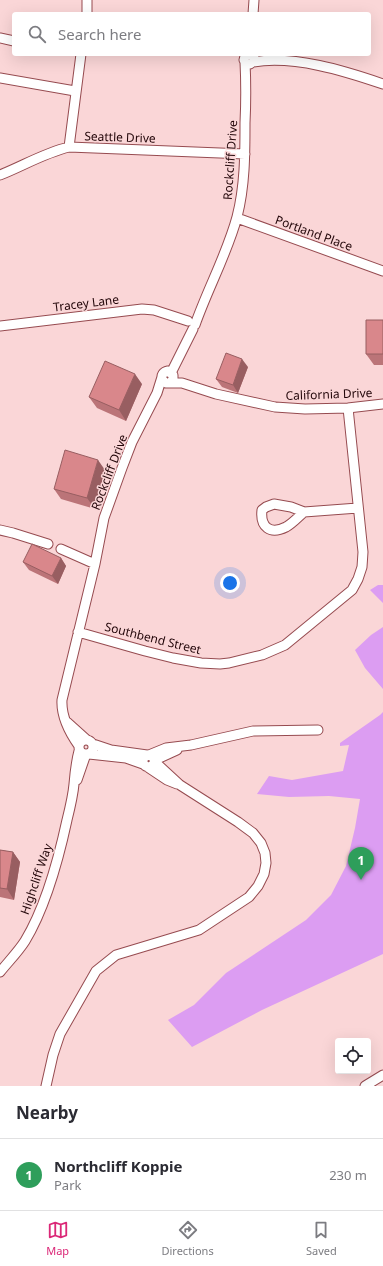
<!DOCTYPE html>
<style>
body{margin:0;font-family:"Noto Sans",sans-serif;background:#f7f7f7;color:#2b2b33}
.controls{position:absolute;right:12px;bottom:12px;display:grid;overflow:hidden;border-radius:4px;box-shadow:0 4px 16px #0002}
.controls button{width:36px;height:36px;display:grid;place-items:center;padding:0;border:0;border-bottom:1px solid #e1e1e2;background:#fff;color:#2b2b33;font:20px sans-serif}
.you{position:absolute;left:230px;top:583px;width:14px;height:14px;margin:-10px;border:3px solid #fff;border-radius:50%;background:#1a73e8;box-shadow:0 0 0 6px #1a73e833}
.badge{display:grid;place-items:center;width:26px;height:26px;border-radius:50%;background:#db2777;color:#fff;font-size:13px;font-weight:700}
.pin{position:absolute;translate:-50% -33px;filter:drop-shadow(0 1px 2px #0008)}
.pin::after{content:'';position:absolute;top:21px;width:14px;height:12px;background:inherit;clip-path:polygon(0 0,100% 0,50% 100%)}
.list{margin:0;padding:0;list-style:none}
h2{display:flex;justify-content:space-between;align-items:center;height:52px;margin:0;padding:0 16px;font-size:17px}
h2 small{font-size:13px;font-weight:400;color:#7c7c81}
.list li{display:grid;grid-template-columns:26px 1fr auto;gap:12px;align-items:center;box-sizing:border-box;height:72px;padding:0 16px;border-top:1px solid #e1e1e2}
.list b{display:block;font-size:15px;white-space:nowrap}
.list p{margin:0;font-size:13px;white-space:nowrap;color:#7c7c81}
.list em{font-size:13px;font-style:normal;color:#7c7c81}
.icon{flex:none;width:22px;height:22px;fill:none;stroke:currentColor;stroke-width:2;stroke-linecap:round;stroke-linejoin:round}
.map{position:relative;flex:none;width:383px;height:1086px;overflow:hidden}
.search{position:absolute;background:#fff;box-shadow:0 4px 16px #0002;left:12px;right:12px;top:12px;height:44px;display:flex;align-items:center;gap:10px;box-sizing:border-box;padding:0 14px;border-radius:4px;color:#7c7c81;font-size:15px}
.sheet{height:124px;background:#fff}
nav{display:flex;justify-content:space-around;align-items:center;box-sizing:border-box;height:56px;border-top:1px solid #e1e1e2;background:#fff;font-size:11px;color:#7c7c81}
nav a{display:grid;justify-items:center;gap:2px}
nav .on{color:#db2777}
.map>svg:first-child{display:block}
</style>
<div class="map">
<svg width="383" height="1086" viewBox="0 0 383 1086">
<rect width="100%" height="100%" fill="#fad6d7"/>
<path fill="#dc9df2" d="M 378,585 L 383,585 L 383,603 L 370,590 Z
M 383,627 L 383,689 L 365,668 L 355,650 L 371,635 Z
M 383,712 L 383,954 L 262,1010 L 192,1047 L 168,1020 L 194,1005 L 226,973 L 306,920 L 331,895 L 346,866 L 355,828 L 360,799 L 329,796 L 289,797 L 257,794 L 269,776 L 292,780 L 343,771 L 349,745 L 340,746 L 340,743 L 380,715 Z"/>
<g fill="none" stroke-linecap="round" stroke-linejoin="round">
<defs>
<path id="street" d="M 87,14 L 87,0
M 253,14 L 254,0
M 0,38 L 14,41
M 248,54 L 245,56 L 244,60 L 246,63 L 250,64 L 253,62 L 254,58 L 251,54
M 253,62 C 294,55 345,71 383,84
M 0,78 L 75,91
M 69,147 L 81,54
M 0,175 C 23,166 44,153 69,147 L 245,154
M 237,218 L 383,271
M 195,325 C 208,288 227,254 237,217 C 245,186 245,154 245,123 C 246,102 246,82 245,62
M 0,326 L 142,309 L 154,310 L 188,321
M 171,373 L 193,329
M 171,382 L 173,379 L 173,375 L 168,371 C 163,372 161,375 162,380 L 166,383 L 182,383 L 216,394 L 275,407 L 305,409 L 348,408 L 383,404
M 304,512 C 298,517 293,523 286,527 C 270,535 260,527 262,510 L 266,507 L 274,504 L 291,507 L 304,512 L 358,508
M 0,530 L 13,533 L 48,544
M 61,549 L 95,564
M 78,632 L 145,651 L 173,658 L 201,663 L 220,664 L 229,663 L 262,655 L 285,645 L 352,590 L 358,579 L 362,567 L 363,552 L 348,408
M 67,722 L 87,740
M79 747a7 7 0 1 1 14 0a7 7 0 1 1-14 0Z
M 93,744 L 111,750 L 147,755
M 79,746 C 69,732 61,717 62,700 L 95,564 L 104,518 L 122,468 L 132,442 L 157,393 L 162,377
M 89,754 L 126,758 L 143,764
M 151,755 L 153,757 L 155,762 C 150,771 140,766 144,757 L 166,748 L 191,745 L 253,731 L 318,730
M 155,760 L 177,750
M 149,768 L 167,780 L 177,784
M 77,780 L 86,754
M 0,972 C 8,962 18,952 25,941 C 45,908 59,857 67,820 C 70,808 73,796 74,784 C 75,772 76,762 79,751
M 46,1086 L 53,1055 L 60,1034 L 96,971 L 116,955 L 199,930 L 249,897 L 258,886 L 264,874 L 266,863 L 265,853 L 261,843 L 253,833 L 238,822 L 180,785 L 155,762
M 365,1086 L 383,1075"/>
</defs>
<use href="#street" stroke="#964b50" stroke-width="11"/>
<use href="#street" stroke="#fff" stroke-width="9"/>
</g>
<path fill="#bb7478" d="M 383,320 L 383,365 L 374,365 L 366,354 Z
M 248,367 L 238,393 L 222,387 L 216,379 Z
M 142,384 L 126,421 L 97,408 L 89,397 Z
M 105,470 L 95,509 L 61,499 L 54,489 Z
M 61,558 L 66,566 L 58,584 L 29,570 L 23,562 Z
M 0,850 L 13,852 L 20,862 L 14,900 L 0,897 Z"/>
<path fill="#985e61" d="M 242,359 L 248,367 L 238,393 L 233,385 Z
M 135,374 L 142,384 L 126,421 L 119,410 Z
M 98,460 L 105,470 L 95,509 L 87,498 Z
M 61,558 L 66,566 L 58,584 L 52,576 Z
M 13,852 L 20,862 L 14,900 L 7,889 Z"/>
<path fill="#d9878b" stroke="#985e61" d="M 366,320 L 383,320 L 383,354 L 366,354 Z
M 226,353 L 242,359 L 233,385 L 216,379 Z
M 105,361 L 135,374 L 119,410 L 89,397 Z
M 65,450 L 98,460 L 87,498 L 54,489 Z
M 32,544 L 61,558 L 52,576 L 23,562 Z
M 0,850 L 13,852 L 7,889 L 0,888 Z"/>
<g text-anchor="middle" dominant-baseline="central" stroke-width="3" stroke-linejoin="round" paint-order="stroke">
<g font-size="12" fill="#210508" stroke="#fad6d7">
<text transform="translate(120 137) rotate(2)">Seattle Drive</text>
<text transform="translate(230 160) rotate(-86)">Rockcliff Drive</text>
<text transform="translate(314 233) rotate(20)">Portland Place</text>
<text transform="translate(86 303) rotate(-7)">Tracey Lane</text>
<text transform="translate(329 394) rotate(-2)">California Drive</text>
<text transform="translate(109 472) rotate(-69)">Rockcliff Drive</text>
<text transform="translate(153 638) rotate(14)">Southbend Street</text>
<text transform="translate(36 879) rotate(-71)">Highcliff Way</text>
</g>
</g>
</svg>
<div class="controls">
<button><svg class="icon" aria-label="locate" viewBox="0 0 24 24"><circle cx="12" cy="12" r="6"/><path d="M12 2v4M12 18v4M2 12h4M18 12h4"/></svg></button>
</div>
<div class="you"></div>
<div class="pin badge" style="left:361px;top:880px;background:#2e9e5b">1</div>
<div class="search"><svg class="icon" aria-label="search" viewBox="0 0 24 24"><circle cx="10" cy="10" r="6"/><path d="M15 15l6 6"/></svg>Search here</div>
</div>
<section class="sheet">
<h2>Nearby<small></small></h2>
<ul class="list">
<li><span class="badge" style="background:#2e9e5b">1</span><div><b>Northcliff Koppie</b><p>Park</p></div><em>230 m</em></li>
</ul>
</section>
<nav>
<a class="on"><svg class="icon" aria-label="map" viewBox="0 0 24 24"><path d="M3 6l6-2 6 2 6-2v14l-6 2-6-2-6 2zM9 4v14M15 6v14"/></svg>Map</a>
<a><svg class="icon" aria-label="directions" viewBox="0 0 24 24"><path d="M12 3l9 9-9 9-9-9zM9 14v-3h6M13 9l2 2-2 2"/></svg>Directions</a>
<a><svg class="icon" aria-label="saved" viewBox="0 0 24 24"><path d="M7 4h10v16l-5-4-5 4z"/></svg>Saved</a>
</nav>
